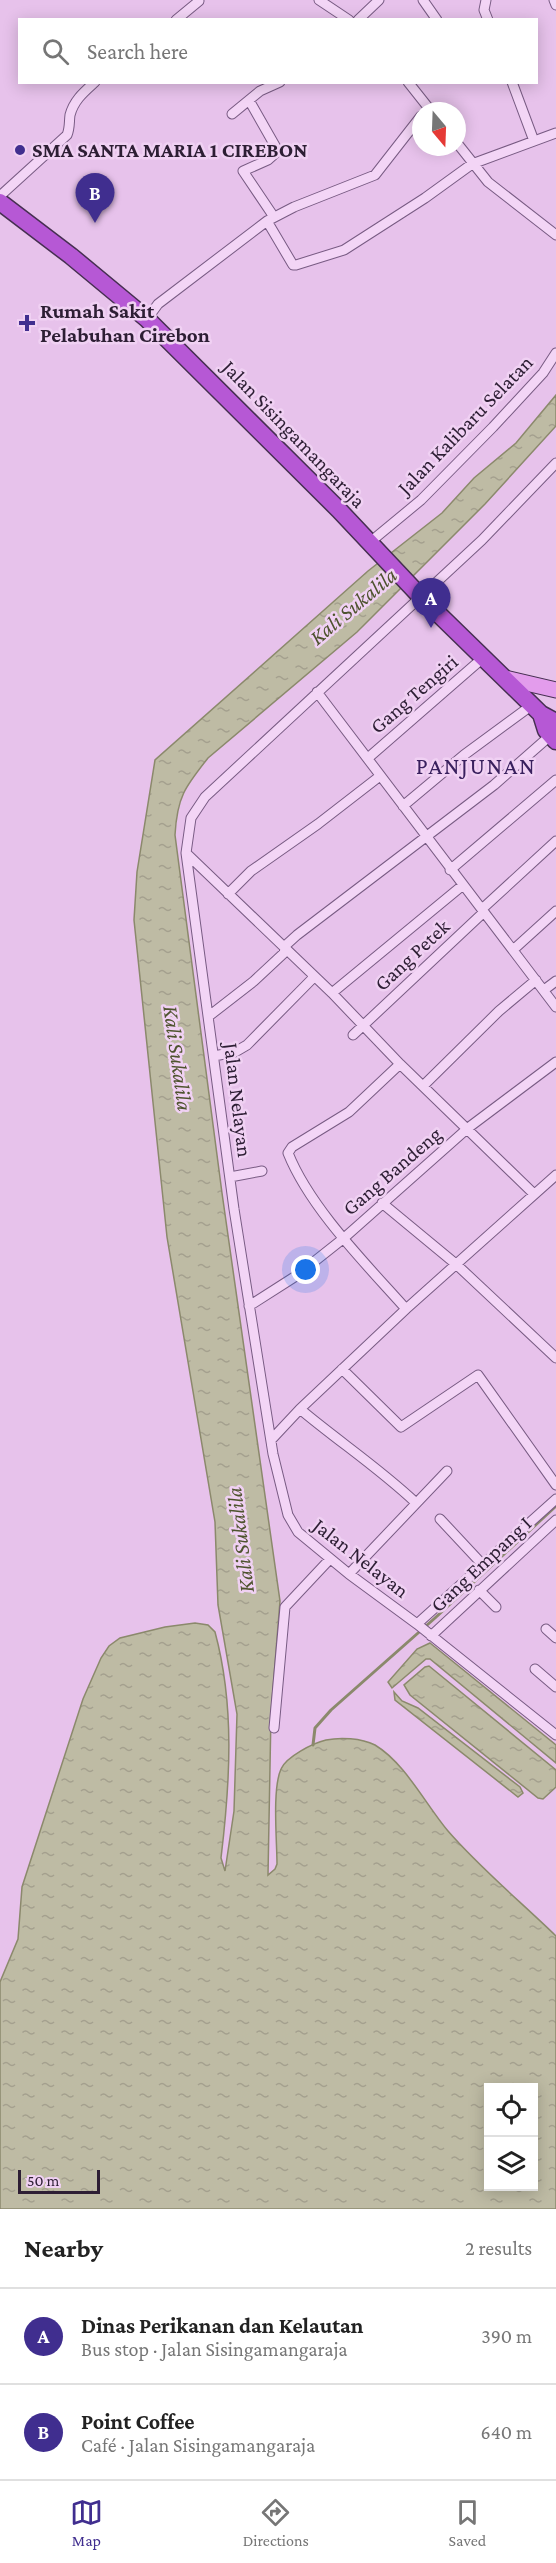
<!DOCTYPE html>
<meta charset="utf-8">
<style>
body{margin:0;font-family:"Crimson Pro",serif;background:#f2f2f2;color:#222}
.controls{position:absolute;right:18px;bottom:18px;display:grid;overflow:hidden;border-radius:0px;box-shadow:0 3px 15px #0003}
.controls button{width:54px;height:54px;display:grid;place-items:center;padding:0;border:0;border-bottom:2px solid #e0e0e0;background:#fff;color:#222;font:30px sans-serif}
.compass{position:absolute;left:412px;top:102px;width:54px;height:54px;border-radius:50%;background:#fff;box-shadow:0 3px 15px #0003;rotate:161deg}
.scale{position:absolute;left:18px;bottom:15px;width:82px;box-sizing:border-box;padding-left:6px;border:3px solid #2d1e34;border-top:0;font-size:16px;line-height:21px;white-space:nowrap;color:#2d1e34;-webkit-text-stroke:4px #f0d1f3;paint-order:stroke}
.you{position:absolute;left:306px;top:1270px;width:21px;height:21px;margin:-15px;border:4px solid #fff;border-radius:50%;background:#1a73e8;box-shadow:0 0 0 9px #1a73e833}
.badge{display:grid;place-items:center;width:39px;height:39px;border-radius:50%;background:#402e8f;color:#fff;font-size:20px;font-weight:700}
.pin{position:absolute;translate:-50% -50px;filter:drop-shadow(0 2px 3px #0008)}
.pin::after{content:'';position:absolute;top:32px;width:21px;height:18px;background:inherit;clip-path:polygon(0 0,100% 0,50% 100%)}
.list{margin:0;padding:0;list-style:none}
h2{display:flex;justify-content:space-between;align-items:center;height:78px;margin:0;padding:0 24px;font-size:26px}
h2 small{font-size:20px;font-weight:400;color:#767676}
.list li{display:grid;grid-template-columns:39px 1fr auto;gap:18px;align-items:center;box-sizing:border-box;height:96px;padding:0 24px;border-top:2px solid #e0e0e0}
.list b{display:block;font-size:22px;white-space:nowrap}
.list p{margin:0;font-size:20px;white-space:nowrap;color:#767676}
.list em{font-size:20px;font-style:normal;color:#767676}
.icon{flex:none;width:33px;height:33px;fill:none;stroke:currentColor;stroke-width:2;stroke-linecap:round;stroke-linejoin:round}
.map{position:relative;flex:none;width:556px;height:2209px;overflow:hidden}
.search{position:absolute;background:#fff;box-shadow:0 3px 15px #0003;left:18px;right:18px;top:18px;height:66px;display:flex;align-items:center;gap:15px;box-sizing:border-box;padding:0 21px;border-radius:0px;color:#767676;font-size:22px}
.sheet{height:270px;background:#fff}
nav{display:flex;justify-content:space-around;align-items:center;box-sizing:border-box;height:84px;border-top:2px solid #e0e0e0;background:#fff;font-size:16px;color:#767676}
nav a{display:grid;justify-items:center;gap:3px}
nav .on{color:#402e8f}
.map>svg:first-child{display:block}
</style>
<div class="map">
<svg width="556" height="2209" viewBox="0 0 556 2209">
<defs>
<pattern id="water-ripples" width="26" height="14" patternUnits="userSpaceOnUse" patternTransform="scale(1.5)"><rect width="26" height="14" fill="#bebba4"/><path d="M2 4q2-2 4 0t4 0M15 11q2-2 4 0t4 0" fill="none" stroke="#a4a08e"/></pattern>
</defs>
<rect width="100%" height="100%" fill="#e7c2eb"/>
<path fill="url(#water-ripples)" stroke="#8b896c" stroke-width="1.5" fill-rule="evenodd" d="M 556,395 L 556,426 L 485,504 L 357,632 L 208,758 C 185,787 177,797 175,835 L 222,1193 L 280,1601 L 271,1713 L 268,1875 L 275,1869 L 277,1864 C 277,1841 272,1789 281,1769 C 286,1757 313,1743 326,1740 C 340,1737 361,1738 375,1745 C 405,1763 426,1805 448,1831 C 480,1868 521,1902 556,1936 L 556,2209 L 0,2209 L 0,1982 L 18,1939 L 22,1887 L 83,1699 L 101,1658 L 109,1646 L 120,1638 L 165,1627 L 195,1623 L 208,1625 L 215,1632 C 235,1706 230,1783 221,1858 L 225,1871 L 234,1811 L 237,1714 L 218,1605 L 215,1522 L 167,1237 L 134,920 L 137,872 L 155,760 L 368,571 L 442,513 L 474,478 L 516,443 ZM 488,2088 L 534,2088 L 534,2186 L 488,2186 Z
M 430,1643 L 556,1745 L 556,1763 L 430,1659 L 426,1659 L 392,1688 L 388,1682 L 417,1649 Z
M 429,1666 L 556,1770 L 556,1787 L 543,1799 L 538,1798 L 410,1695 L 404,1685 L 425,1667 Z
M 394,1692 L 402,1701 L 418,1708 L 520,1787 L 523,1793 L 518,1797 L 395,1700 Z"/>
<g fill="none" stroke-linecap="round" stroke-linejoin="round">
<path stroke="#8b896c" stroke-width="3" d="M 313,1745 L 315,1728 L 331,1710 L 435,1618 L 556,1506"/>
<defs>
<path id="street" d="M 319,0 L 349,20
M 423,0 L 437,20
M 486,0 L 484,10 L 488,20
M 554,0 L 556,5
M 176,20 L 199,1
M 358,20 L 379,0
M 408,82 L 431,111
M 512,82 L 534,141
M 249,100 L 278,151 L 268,160 L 243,171 L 274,217
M 232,114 L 260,91 L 280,82
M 457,143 L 488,182 L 556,235
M 0,196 L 67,135 C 70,128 69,122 70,115 C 74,100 84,92 95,82
M 267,221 L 293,265 L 296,265 L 344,250 L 425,198 L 472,164 L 556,133
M 147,319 L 158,304 L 267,221 L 294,207 L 375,175 L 421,116
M 556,463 L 482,540 L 205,797 L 191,818 L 186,853 L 234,1209 L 273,1454 L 288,1515 L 298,1532 L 349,1574 L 417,1624 L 556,1735
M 369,543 L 421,500 L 493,427 L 543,373 L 556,353
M 317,692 L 556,1007
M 368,758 L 484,657
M 403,806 L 464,755 L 532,705
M 186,853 L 332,993 L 400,1064 L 534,1194
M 450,870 L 556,780
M 228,894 L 251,871 L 318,824 L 380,776
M 482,909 L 556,841
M 513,950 L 556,911
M 544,990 L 556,981
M 332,993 L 463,885
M 209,1016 L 254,981 L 284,953 L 286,945 L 297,935 L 494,785 L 551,735
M 353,1035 L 484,912
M 214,1056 L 235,1052 L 247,1045 L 314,977
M 400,1064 L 349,1112 L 292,1147 L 288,1153 C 310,1208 366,1264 406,1309
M 423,1086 L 499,1011 L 536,980
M 230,1177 L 262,1171
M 382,1203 L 457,1265 L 556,1358
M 249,1306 L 296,1276 L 344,1238 L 468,1128 L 556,1062
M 342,1369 L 401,1427 L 478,1375 L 556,1485
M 300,1409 C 338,1441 379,1468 415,1502
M 271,1440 L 300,1409 L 406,1309 L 556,1175
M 440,1519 L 482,1564
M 349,1574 L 447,1471
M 479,1590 L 496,1607
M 417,1624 L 556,1499
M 546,1629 L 556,1638
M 431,1636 L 556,1520
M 535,1669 L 556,1687
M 274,1728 L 285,1607 L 330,1559"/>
<path id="primary" d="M 505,678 L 556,690"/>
<path id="highway" d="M 0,202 L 71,256 L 147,319 L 339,510 L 420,596 L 541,714 L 556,722
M 541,714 L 546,730 L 556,741"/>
</defs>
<use href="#street" stroke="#785b83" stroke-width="11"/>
<use href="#primary" stroke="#462f51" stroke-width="17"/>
<use href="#highway" stroke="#462f51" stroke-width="19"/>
<use href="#street" stroke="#f3d5f6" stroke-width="9"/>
<use href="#primary" stroke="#e39cec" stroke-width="15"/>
<use href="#highway" stroke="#b658d5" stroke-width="16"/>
</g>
<g fill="#402e8f" stroke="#f0d1f3" stroke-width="2">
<circle cx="20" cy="150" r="6"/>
<path d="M24 314h6v6h6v6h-6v6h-6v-6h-6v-6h6z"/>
</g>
<g text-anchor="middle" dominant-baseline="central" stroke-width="5" stroke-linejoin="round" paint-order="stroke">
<g font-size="21" font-weight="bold" fill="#2d1e34" stroke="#f0d1f3" text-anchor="start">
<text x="32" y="150">SMA SANTA MARIA 1 CIREBON</text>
<text x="40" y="311">Rumah Sakit<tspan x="40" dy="24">Pelabuhan Cirebon</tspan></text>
</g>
<g font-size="21" fill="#2d1e34" stroke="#f0d1f3">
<text transform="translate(465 425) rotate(-46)">Jalan Kalibaru Selatan</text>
<text transform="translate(294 434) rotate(46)">Jalan Sisingamangaraja</text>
<text transform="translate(414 694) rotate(-41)">Gang Tengiri</text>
<text transform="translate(412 955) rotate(-43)">Gang Petek</text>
<text transform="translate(238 1100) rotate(83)">Jalan Nelayan</text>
<text transform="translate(392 1171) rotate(-41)">Gang Bandeng</text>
<text transform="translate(361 1558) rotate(38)">Jalan Nelayan</text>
<text transform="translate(481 1564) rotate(-43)">Gang Empang I</text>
</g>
<g font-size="22" font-style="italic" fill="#4e532e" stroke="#f0d1f3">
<text transform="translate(353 606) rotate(-40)">Kali Sukalila</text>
<text transform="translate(178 1058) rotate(82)">Kali Sukalila</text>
<text transform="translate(240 1540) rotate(-97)">Kali Sukalila</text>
</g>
<g font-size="24" letter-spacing="1.5" fill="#39205e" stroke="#f0d1f3">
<text x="476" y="765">PANJUNAN</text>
</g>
</g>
</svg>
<div class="controls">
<button><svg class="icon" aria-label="locate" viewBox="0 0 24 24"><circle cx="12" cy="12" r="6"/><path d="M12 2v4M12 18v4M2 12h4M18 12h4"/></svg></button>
<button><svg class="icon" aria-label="layers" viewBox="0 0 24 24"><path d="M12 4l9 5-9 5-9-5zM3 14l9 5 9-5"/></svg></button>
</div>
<svg class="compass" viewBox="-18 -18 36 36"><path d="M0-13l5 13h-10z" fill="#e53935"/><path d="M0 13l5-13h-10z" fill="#767676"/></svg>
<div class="scale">50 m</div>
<div class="you"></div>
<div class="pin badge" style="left:431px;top:628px">A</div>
<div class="pin badge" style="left:95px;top:223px">B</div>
<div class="search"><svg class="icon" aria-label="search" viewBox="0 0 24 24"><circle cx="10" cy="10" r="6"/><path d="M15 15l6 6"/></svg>Search here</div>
</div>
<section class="sheet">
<h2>Nearby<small>2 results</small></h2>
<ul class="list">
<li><span class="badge">A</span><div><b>Dinas Perikanan dan Kelautan</b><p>Bus stop · Jalan Sisingamangaraja</p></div><em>390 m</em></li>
<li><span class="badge">B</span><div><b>Point Coffee</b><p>Café · Jalan Sisingamangaraja</p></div><em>640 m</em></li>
</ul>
</section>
<nav>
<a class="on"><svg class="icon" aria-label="map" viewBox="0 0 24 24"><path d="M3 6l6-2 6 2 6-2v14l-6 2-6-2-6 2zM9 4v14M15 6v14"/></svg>Map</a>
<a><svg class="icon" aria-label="directions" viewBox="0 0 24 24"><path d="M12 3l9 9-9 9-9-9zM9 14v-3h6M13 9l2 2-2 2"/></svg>Directions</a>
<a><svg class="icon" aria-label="saved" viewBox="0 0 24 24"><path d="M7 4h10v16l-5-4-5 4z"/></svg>Saved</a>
</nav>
